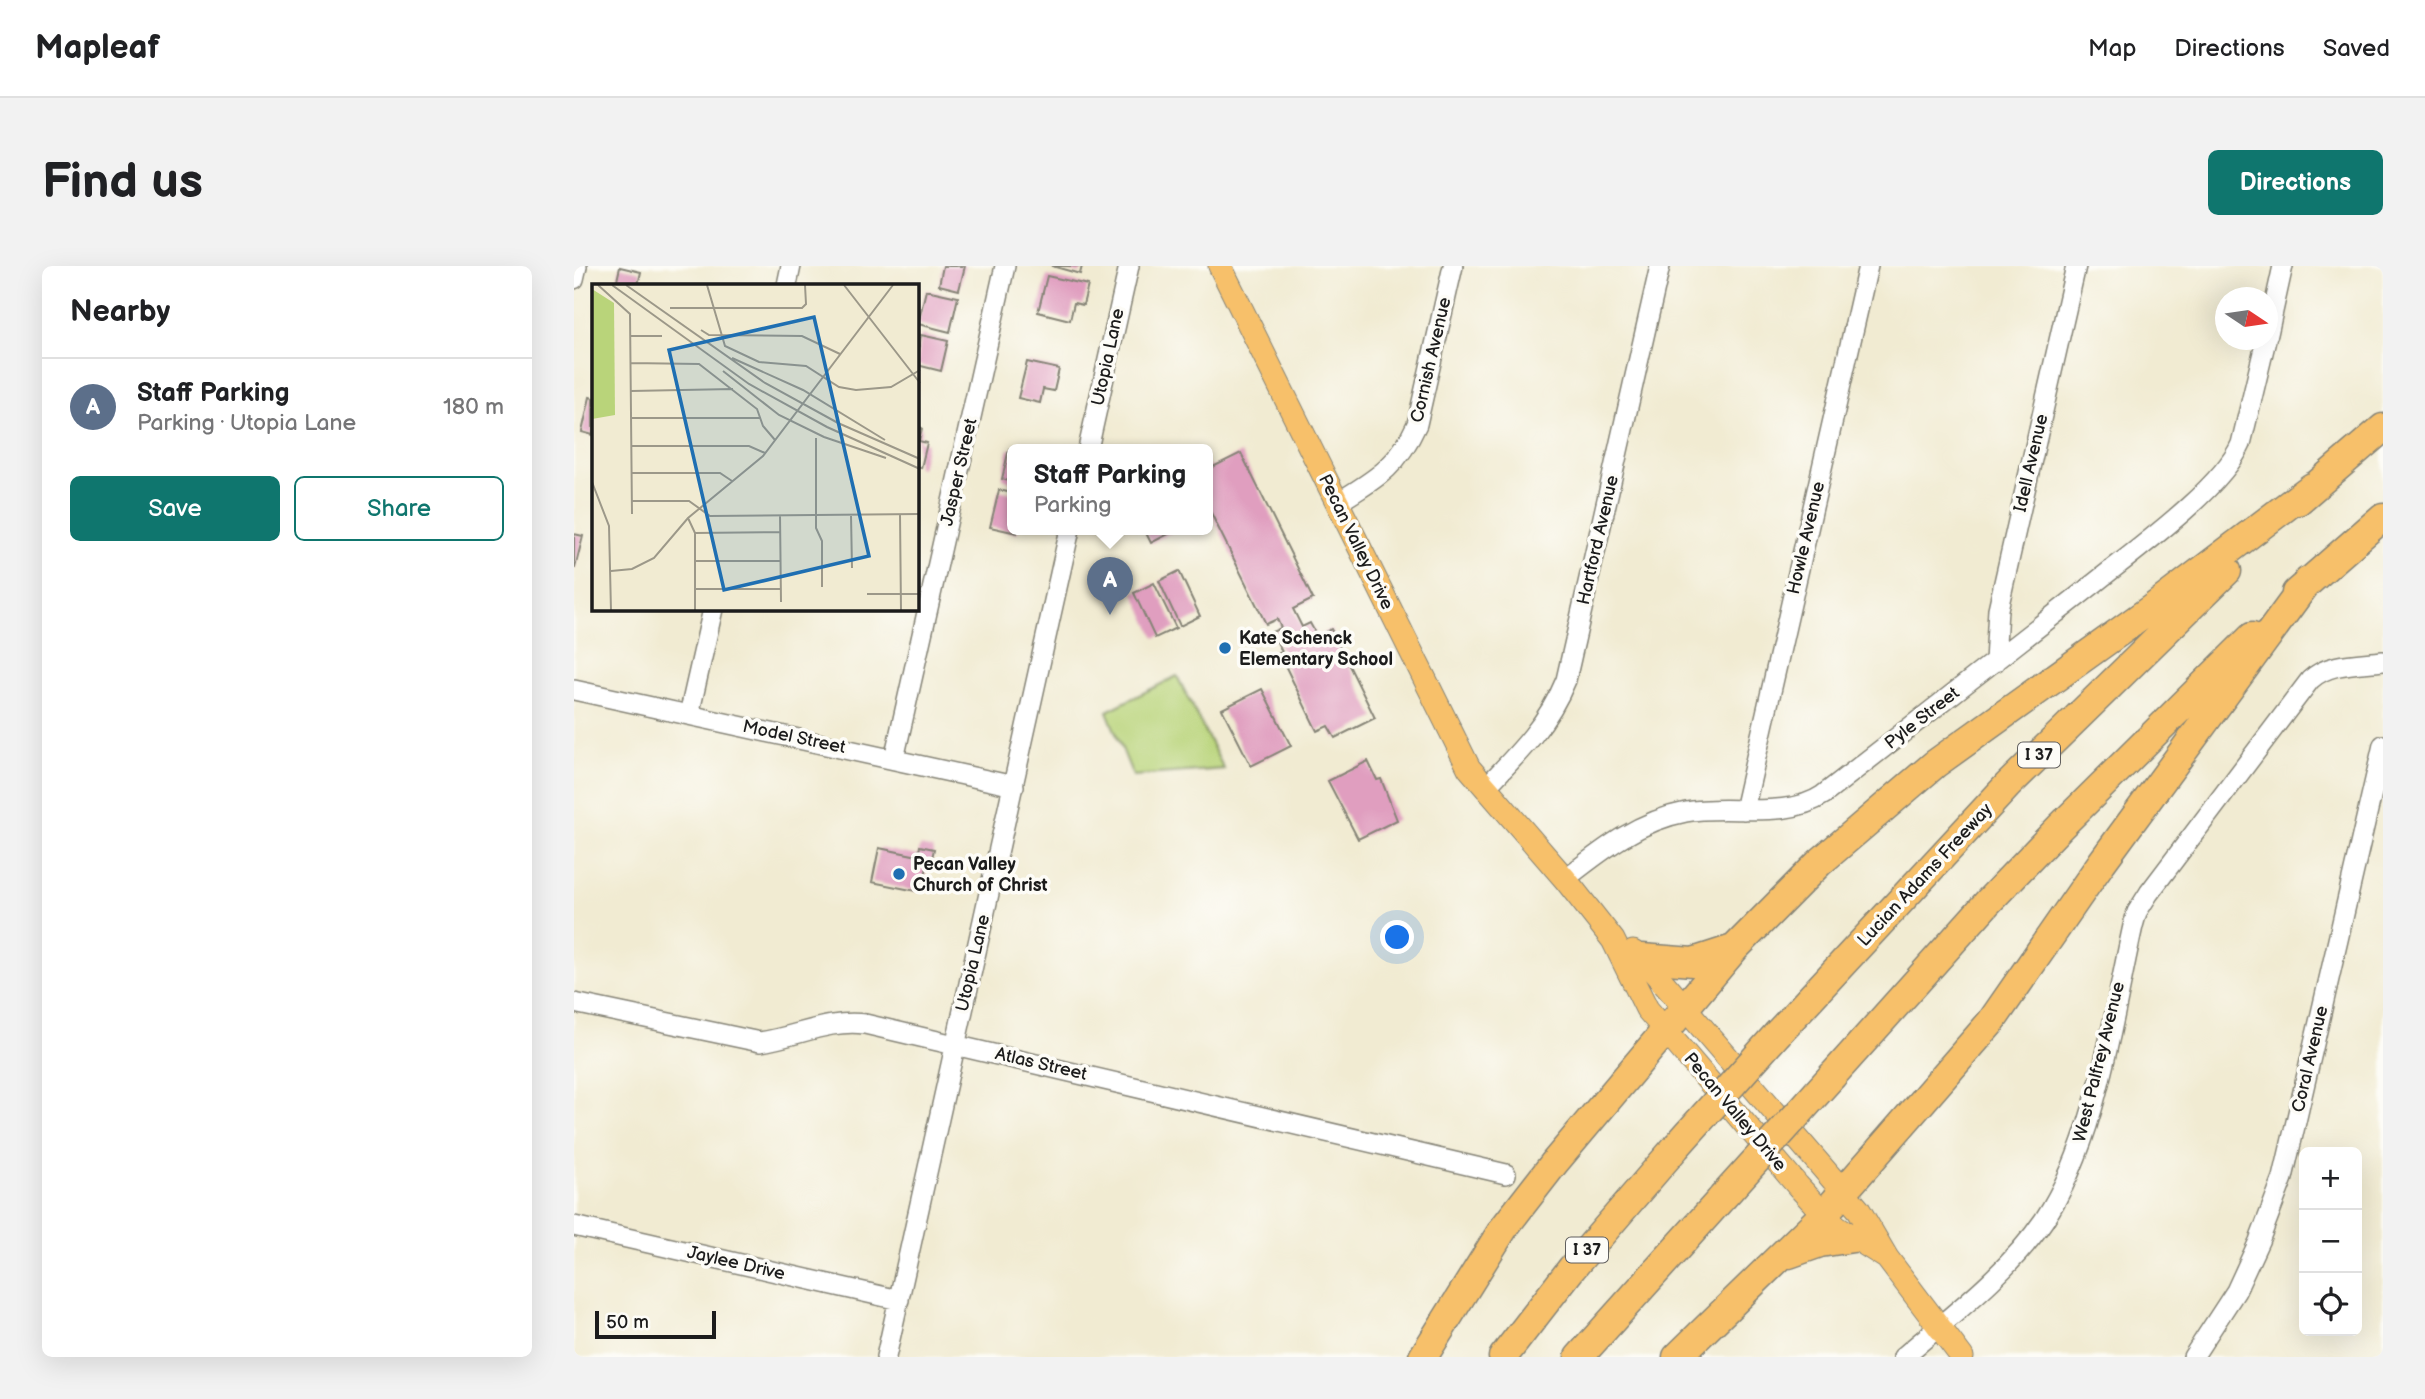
<!DOCTYPE html>
<meta charset="utf-8">
<style>
body{margin:0;font-family:"Balsamiq Sans",sans-serif;background:#f2f2f2;color:#202124}
.controls{position:absolute;right:21px;bottom:21px;display:grid;overflow:hidden;border-radius:10px;box-shadow:0 7px 28px #0002}
.controls button{width:63px;height:63px;display:grid;place-items:center;padding:0;border:0;border-bottom:2px solid #e0e0e0;background:#fff;color:#202124;font:35px sans-serif}
.compass{position:absolute;left:1641px;top:21px;width:63px;height:63px;border-radius:50%;background:#fff;box-shadow:0 7px 28px #0002;rotate:103deg}
.scale{position:absolute;left:21px;bottom:18px;width:121px;box-sizing:border-box;padding-left:7px;border:4px solid #1c1c1c;border-top:0;font-size:19px;line-height:24px;white-space:nowrap;color:#1c1c1c;-webkit-text-stroke:5px #fdfcf7;paint-order:stroke}
.you{position:absolute;left:824px;top:672px;width:24px;height:24px;margin:-18px;border:5px solid #fff;border-radius:50%;background:#1a73e8;box-shadow:0 0 0 10px #1a73e833}
.badge{display:grid;place-items:center;width:46px;height:46px;border-radius:50%;background:#0f766e;color:#fff;font-size:23px;font-weight:700}
.pin{position:absolute;translate:-50% -58px;filter:drop-shadow(0 2px 4px #0008)}
.pin::after{content:'';position:absolute;top:37px;width:24px;height:21px;background:inherit;clip-path:polygon(0 0,100% 0,50% 100%)}
.popup{position:absolute;left:433px;top:178px;width:206px;height:91px;box-sizing:border-box;display:grid;place-content:center;border-radius:10px;background:#fff;filter:drop-shadow(0 2px 5px #0005);font-size:23px;white-space:nowrap;color:#757577}
.popup b{font-size:26px;color:#202124}
.popup::after{content:'';position:absolute;left:50%;top:100%;margin-left:-14px;border:14px solid transparent;border-top-color:#fff}
.list{margin:0;padding:0;list-style:none}
h2{display:flex;justify-content:space-between;align-items:center;height:91px;margin:0;padding:0 28px;font-size:30px}
h2 small{font-size:23px;font-weight:400;color:#757577}
.list li{display:grid;grid-template-columns:46px 1fr auto;gap:21px;align-items:center;box-sizing:border-box;height:98px;padding:0 28px;border-top:2px solid #e0e0e0}
.list b{display:block;font-size:26px;white-space:nowrap}
.list p{margin:0;font-size:23px;white-space:nowrap;color:#757577}
.list em{font-size:23px;font-style:normal;color:#757577}
.actions{display:flex;gap:14px;padding:21px 28px}
.actions a{flex:1;padding:16px 0;border:2px solid #0f766e;border-radius:10px;text-align:center;font-size:24px;color:#0f766e}
.actions .main{background:#0f766e;color:#fff}
.icon{flex:none;width:38px;height:38px;fill:none;stroke:currentColor;stroke-width:2;stroke-linecap:round;stroke-linejoin:round}
.map{position:relative;flex:none;width:1809px;height:1091px;overflow:hidden;border-radius:10px}
header{display:flex;align-items:center;gap:42px;box-sizing:border-box;height:98px;padding:0 35px;background:#fff;border-bottom:2px solid #e0e0e0}
header strong{font-size:33px}
nav{display:flex;gap:38px;margin-inline-start:auto;font-size:24px}
.intro{display:flex;align-items:center;justify-content:space-between;box-sizing:border-box;height:168px;padding:0 42px}
h1{margin:0;font-size:49px}
.button{padding:18px 32px;border-radius:10px;background:#0f766e;color:#fff;font-size:24px;font-weight:700}
main{display:flex;gap:42px;padding:0 42px}
aside{flex:1;background:#fff;border-radius:10px;box-shadow:0 7px 28px #0002}
.map>svg:first-child{display:block}
</style>
<header>
<strong>Mapleaf</strong>
<nav><a>Map</a><a>Directions</a><a>Saved</a></nav>
</header>
<div class="intro"><h1>Find us</h1><a class="button">Directions</a></div>
<main>
<aside>
<h2>Nearby<small></small></h2>
<ul class="list">
<li><span class="badge" style="background:#5c6f8a">A</span><div><b>Staff Parking</b><p>Parking · Utopia Lane</p></div><em>180 m</em></li>
</ul>
<div class="actions"><a class="main">Save</a><a>Share</a></div>
</aside>
<div class="map">
<svg width="1809" height="1091" viewBox="0 0 1809 1091">
<rect width="100%" height="100%" fill="#fdfcf7"/>
<filter id="ink" filterUnits="userSpaceOnUse"><feTurbulence type="fractalNoise" baseFrequency=".0143" numOctaves="2"/><feDisplacementMap in="SourceGraphic" scale="14" xChannelSelector="R" yChannelSelector="G"/><feConvolveMatrix kernelMatrix="1 2 1 2 8 2 1 2 1" color-interpolation-filters="sRGB"/></filter>
<filter id="wash" filterUnits="userSpaceOnUse"><feTurbulence type="fractalNoise" baseFrequency=".00686" numOctaves="4" result="noise"/><feDisplacementMap in="SourceGraphic" scale="28" xChannelSelector="R" yChannelSelector="G"/><feGaussianBlur stdDeviation="1.57" result="paint"/><feColorMatrix in="noise" values="0 0 0 0 0 0 0 0 0 0 0 0 0 0 0 0 0 1.4 0 .05"/><feComposite in="paint" operator="in"/></filter>
<g filter="url(#wash)">
<rect width="100%" height="100%" fill="#f1ebd2"/>
<path fill="#b9d47a" stroke="#6a784b" stroke-width="2" d="M 603,410 L 650,503 L 559,510 L 533,445 Z"/>
<g id="blocks">
<path fill="#e09ebf" d="M 369,0 L 391,0 L 385,24 L 365,19 Z
M 478,0 L 508,0 L 506,8 Z
M 46,1 L 67,6 L 64,19 L 42,19 Z
M 473,10 L 514,19 L 509,39 L 500,37 L 496,54 L 464,46 Z
M 352,24 L 384,31 L 376,66 L 344,58 Z
M 347,69 L 374,75 L 367,105 L 343,99 Z
M 453,96 L 485,103 L 480,125 L 469,123 L 466,137 L 444,132 Z
M 16,131 L 19,132 L 19,169 L 8,166 Z
M 343,160 L 348,162 L 345,175 L 353,177 L 347,202 L 343,201 Z
M 435,183 L 438,184 L 438,216 L 428,213 Z
M 667,187 L 739,333 L 719,343 L 728,361 L 736,357 L 743,370 L 757,363 L 801,452 L 761,472 L 754,460 L 743,465 L 705,387 L 708,386 L 698,366 L 707,362 L 703,353 L 692,358 L 637,247 L 634,249 L 634,197 L 637,202 Z
M 425,224 L 438,227 L 438,263 L 444,263 L 443,267 L 416,261 Z
M 570,263 L 604,263 L 577,277 Z
M 0,268 L 9,270 L 1,302 L 0,302 Z
M 605,305 L 626,350 L 606,360 L 585,315 Z
M 580,317 L 602,362 L 581,372 L 560,327 Z
M 688,423 L 717,480 L 677,500 L 648,443 Z
M 794,495 L 803,514 L 807,513 L 823,554 L 784,573 L 754,515 Z
M 346,580 L 360,583 L 356,601 L 353,601 L 347,626 L 298,616 L 305,582 L 344,590 Z"/>
</g>
</g>
<g filter="url(#ink)">
<use href="#blocks" fill-opacity="0" stroke="#868477" stroke-width="2"/>
<g fill="none" stroke-linecap="round" stroke-linejoin="round">
<defs>
<path id="minor" d="M 0,13 L 3,0
M 213,19 L 217,0
M 1694,68 L 1709,0
M 514,183 L 555,0
M 763,237 C 803,212 823,202 843,158 L 879,0
M 1421,396 L 1424,343 L 1502,0
M 0,424 L 440,520
M 115,449 L 139,343
M 320,493 L 431,0
M 911,522 C 944,488 974,458 992,414 L 1086,0
M 1170,544 L 1294,0
M 991,613 C 1028,584 1064,555 1112,546 C 1154,538 1212,554 1249,529 C 1340,458 1431,387 1522,316 C 1562,284 1648,222 1667,178 L 1692,74
M 0,737 L 186,776 C 222,771 255,753 291,758 L 932,908
M 0,960 L 325,1034
M 312,1091 L 496,263
M 1329,1091 C 1378,1049 1434,1007 1470,954 C 1523,874 1538,753 1559,660 L 1563,646 L 1575,627 L 1736,414 C 1755,396 1784,398 1809,395
M 1619,1091 L 1662,1025 L 1685,975 L 1709,912 L 1809,479"/>
<path id="major" d="M 646,0 L 895,502 L 991,613 L 1039,674 L 1073,743 L 1224,920 L 1259,958 L 1313,992
M 1059,686 L 1068,692 L 1285,944 L 1313,992 L 1388,1091"/>
<path id="highway" d="M 1724,235 L 1809,162
M 1722,327 L 1809,251
M 1068,692 L 1119,696 L 1159,683
M 1204,767 L 1434,519 L 1653,305
M 1259,809 L 1414,636 L 1486,561 L 1678,371
M 1215,988 L 1246,977 L 1279,972
M 849,1091 L 929,963 L 981,896 L 1161,682 L 1245,597 L 1361,498 L 1580,341 L 1738,221
M 929,1091 L 998,1002 L 1102,881
M 1005,1091 L 1148,932
M 1103,1091 L 1250,948 L 1417,756 L 1528,596 L 1734,315"/>
</defs>
<use href="#minor" stroke="#868477" stroke-width="22"/>
<use href="#major" stroke="#868477" stroke-width="25"/>
<use href="#highway" stroke="#868477" stroke-width="31"/>
<use href="#minor" stroke="#fff" stroke-width="19"/>
<use href="#major" stroke="#f7c06b" stroke-width="23"/>
<use href="#highway" stroke="#f7c06b" stroke-width="28"/>
<defs>
<path id="highway-bridge" d="M 1102,881 L 1204,767
M 1148,932 L 1259,809"/>
</defs>
<use href="#highway-bridge" stroke="#868477" stroke-width="31" stroke-linecap="butt"/>
<use href="#highway-bridge" stroke="#f7c06b" stroke-width="28"/>
</g>
</g>
<g fill="#1f6fb2" stroke="#fdfcf7" stroke-width="2.5">
<circle cx="651" cy="382" r="7"/>
<circle cx="325" cy="608" r="7"/>
</g>
<g text-anchor="middle" dominant-baseline="central" stroke-width="7" stroke-linejoin="round" paint-order="stroke">
<g fill="#fdfcf7" stroke="#605f5e" stroke-width="2">
<rect x="1444" y="476.5" width="42" height="25" rx="5"/>
<rect x="992" y="971.5" width="42" height="25" rx="5"/>
</g>
<g font-size="16" font-weight="bold" fill="#1c1c1c">
<text x="1465" y="489">I 37</text>
<text x="1013" y="984">I 37</text>
</g>
<g font-size="18" fill="#1c1c1c" stroke="#fdfcf7">
<text transform="translate(534 91) rotate(-78)">Utopia Lane</text>
<text transform="translate(857 94) rotate(-77)">Cornish Avenue</text>
<text transform="translate(1457 197) rotate(-77)">Idell Avenue</text>
<text transform="translate(385 206) rotate(-77)">Jasper Street</text>
<text transform="translate(1232 272) rotate(-77)">Howle Avenue</text>
<text transform="translate(1024 274) rotate(-77)">Hartford Avenue</text>
<text transform="translate(782 276) rotate(64)">Pecan Valley Drive</text>
<text transform="translate(1348 452) rotate(-38)">Pyle Street</text>
<text transform="translate(220 471) rotate(12)">Model Street</text>
<text transform="translate(1351 609) rotate(-47)">Lucian Adams Freeway</text>
<text transform="translate(399 697) rotate(-77)">Utopia Lane</text>
<text transform="translate(1736 793) rotate(-77)">Coral Avenue</text>
<text transform="translate(1525 796) rotate(-76)">West Palfrey Avenue</text>
<text transform="translate(467 798) rotate(13)">Atlas Street</text>
<text transform="translate(1161 846) rotate(50)">Pecan Valley Drive</text>
<text transform="translate(162 997) rotate(13)">Jaylee Drive</text>
</g>
<g font-size="18" font-weight="bold" fill="#1c1c1c" stroke="#fdfcf7" text-anchor="start">
<text x="665" y="372">Kate Schenck<tspan x="665" dy="21">Elementary School</tspan></text>
<text x="339" y="598">Pecan Valley<tspan x="339" dy="21">Church of Christ</tspan></text>
</g>
</g>
<g transform="translate(18 18)">
<rect width="327" height="327" fill="#f1ebd2"/>
<path d="M 0,5 L 22,19 L 23,131 L 0,135 Z" fill="#b9d47a"/>
<path fill="none" stroke="#9c9889" stroke-width="2" d="M 6,1 L 38,30 L 40,230M 20,1 L 157,100 L 235,143 L 328,185M 34,1 L 173,99 L 246,139 L 328,175M 115,1 L 133,62 L 167,78 L 214,82 L 247,103 L 264,106 L 299,103 L 328,86M 252,1 L 328,99M 78,24 L 210,24 L 214,20 L 213,1M 109,46 L 117,51 L 210,52 L 248,70M 38,52 L 70,52M 140,74 L 211,106 L 293,156M 38,79 L 107,80 L 165,125 L 171,142 L 183,156M 131,87 L 187,131 L 232,153 L 294,174M 39,107 L 141,105M 39,134 L 169,134M 224,154 L 224,244 L 230,257 L 230,303M 39,162 L 157,162 L 173,169M 40,189 L 128,189 L 140,197M 0,198 L 17,242 L 19,327M 40,217 L 97,217 L 118,232 L 328,230M 308,230 L 309,327M 188,231 L 189,318M 259,231 L 260,284M 96,234 L 103,249 L 103,327M 103,249 L 188,248M 103,277 L 188,277M 19,287 L 40,285 L 62,274 L 96,234 L 171,172 L 301,1M 103,305 L 189,305M 275,310 L 328,310"/>
<path fill="#1f6fb2" fill-opacity="0.15" stroke="#1f6fb2" stroke-width="3.5" d="M 222,33 L 277,272 L 132,306 L 77,66 Z"/>
<rect width="327" height="327" fill="none" stroke="#1c1c1c" stroke-width="3.5"/>
</g>
</svg>
<div class="controls">
<button>+</button>
<button>−</button>
<button><svg class="icon" aria-label="locate" viewBox="0 0 24 24"><circle cx="12" cy="12" r="6"/><path d="M12 2v4M12 18v4M2 12h4M18 12h4"/></svg></button>
</div>
<svg class="compass" viewBox="-18 -18 36 36"><path d="M0-13l5 13h-10z" fill="#e53935"/><path d="M0 13l5-13h-10z" fill="#757577"/></svg>
<div class="scale">50 m</div>
<div class="you"></div>
<div class="pin badge" style="left:536px;top:349px;background:#5c6f8a">A</div>
<div class="popup"><b>Staff Parking</b>Parking</div>
</div>
</main>
